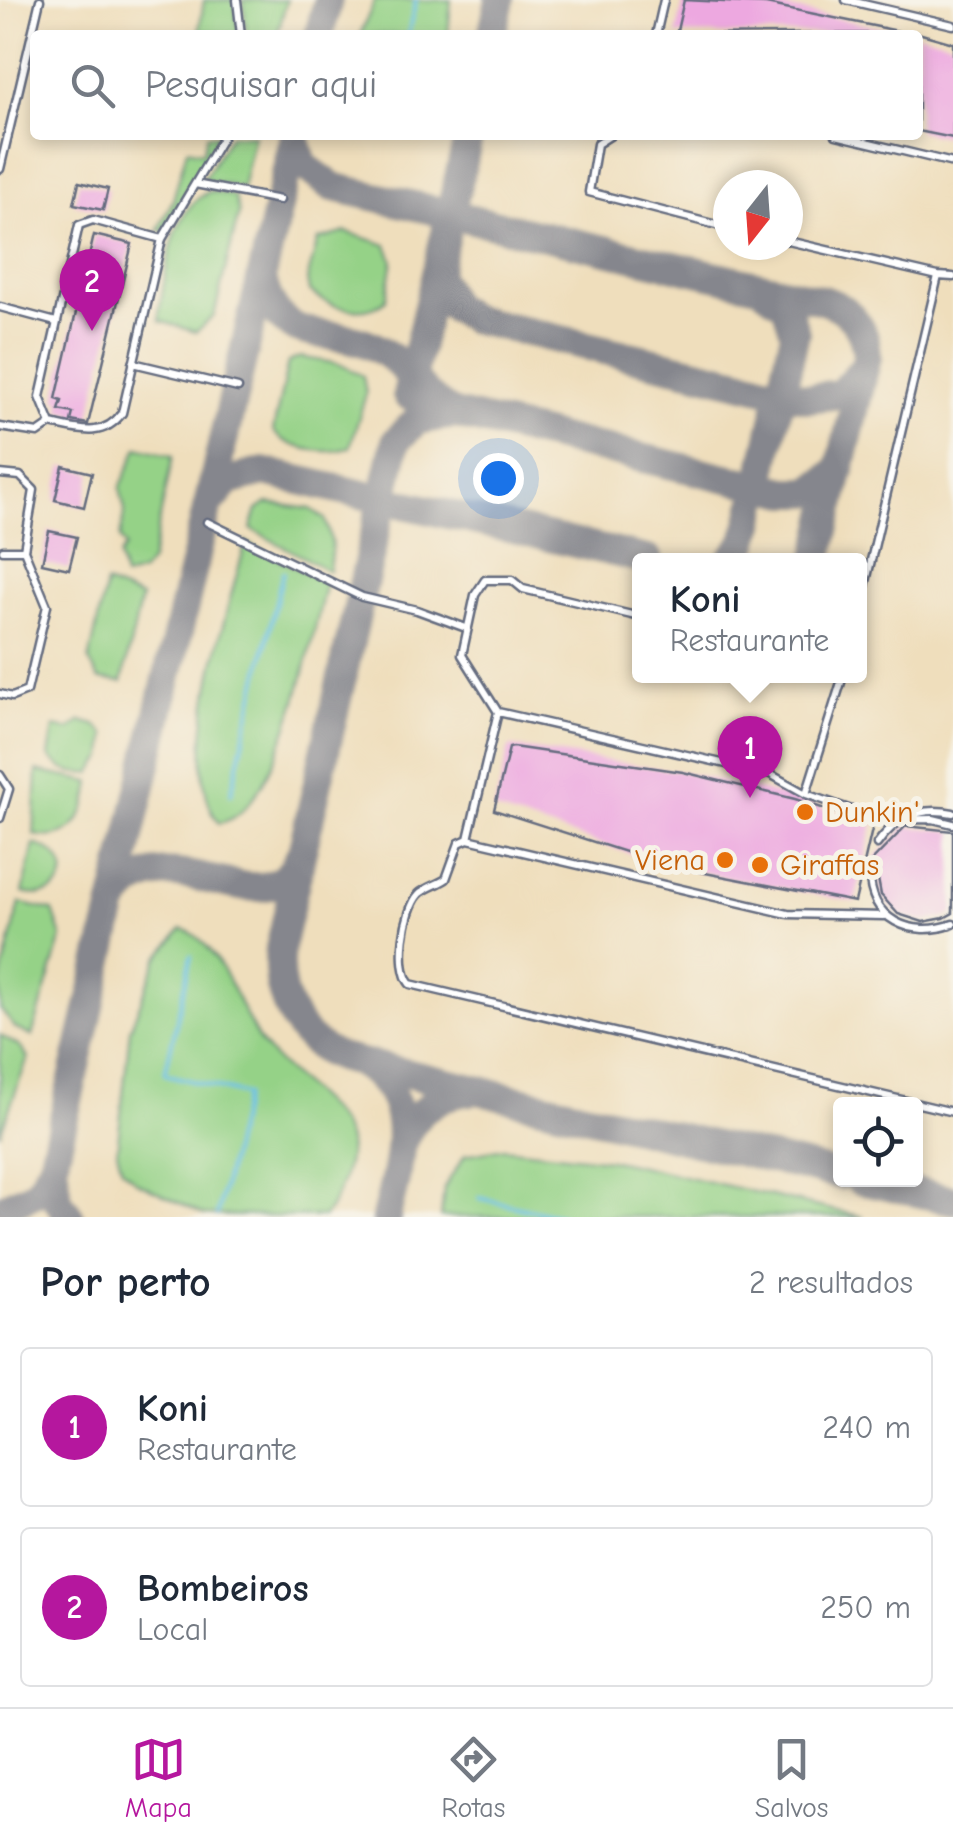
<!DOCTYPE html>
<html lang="pt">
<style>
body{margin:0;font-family:"Comic Neue",sans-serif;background:#f2f2f3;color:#1f2937}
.controls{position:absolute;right:30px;bottom:30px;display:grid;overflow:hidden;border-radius:10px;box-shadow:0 5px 15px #0003}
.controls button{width:90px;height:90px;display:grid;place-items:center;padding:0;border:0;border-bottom:2px solid #e0e1e3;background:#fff;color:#1f2937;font:50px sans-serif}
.compass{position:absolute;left:713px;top:170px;width:90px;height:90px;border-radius:50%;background:#fff;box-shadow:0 5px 15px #0003;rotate:197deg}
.you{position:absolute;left:498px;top:478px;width:35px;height:35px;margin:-25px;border:8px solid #fff;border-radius:50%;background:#1a73e8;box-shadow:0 0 0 15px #1a73e833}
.badge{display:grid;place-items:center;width:65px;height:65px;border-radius:50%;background:#b5179e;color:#fff;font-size:32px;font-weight:700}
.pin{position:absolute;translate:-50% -82px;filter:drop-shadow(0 2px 5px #0008)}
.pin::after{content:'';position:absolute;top:52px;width:35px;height:30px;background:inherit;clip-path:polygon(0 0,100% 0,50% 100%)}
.popup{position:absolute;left:632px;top:553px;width:235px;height:130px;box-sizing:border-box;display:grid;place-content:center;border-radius:10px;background:#fff;filter:drop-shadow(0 2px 8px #0005);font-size:32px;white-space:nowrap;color:#747a83}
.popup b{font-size:38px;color:#1f2937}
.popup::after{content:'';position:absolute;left:50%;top:100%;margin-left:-20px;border:20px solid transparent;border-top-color:#fff}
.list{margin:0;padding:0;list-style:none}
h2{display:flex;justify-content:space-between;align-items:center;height:130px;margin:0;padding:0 40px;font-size:42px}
h2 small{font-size:32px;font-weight:400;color:#747a83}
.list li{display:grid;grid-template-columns:65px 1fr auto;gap:30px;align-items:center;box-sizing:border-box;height:160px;margin:0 20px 20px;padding:0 20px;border:2px solid #e0e1e3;border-radius:10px}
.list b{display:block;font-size:38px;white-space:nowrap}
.list p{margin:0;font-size:32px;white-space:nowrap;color:#747a83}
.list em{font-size:32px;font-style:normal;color:#747a83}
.icon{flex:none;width:55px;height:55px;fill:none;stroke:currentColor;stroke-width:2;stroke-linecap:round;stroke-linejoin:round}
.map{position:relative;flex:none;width:953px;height:1217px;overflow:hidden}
.search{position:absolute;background:#fff;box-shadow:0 5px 15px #0003;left:30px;right:30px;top:30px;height:110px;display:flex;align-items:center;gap:25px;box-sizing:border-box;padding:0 35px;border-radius:10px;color:#747a83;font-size:38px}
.sheet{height:490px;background:#fff}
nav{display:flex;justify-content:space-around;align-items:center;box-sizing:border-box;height:140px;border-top:2px solid #e0e1e3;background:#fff;font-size:28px;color:#747a83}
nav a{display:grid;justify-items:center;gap:5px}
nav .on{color:#b5179e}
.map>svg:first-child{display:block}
</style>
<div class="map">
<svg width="953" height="1217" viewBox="0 0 953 1217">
<rect width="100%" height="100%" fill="#f7f3e8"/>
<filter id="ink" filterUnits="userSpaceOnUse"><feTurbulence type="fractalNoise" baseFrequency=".01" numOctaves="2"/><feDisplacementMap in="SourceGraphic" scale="20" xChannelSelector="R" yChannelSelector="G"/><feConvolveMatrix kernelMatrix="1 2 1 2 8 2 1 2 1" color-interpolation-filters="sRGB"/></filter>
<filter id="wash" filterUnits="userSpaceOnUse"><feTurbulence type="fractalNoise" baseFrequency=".0048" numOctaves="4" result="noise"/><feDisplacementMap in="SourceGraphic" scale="40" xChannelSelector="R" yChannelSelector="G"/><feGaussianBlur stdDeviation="2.25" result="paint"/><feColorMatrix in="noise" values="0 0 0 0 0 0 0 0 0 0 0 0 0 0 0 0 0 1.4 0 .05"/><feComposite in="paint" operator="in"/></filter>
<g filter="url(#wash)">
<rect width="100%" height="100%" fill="#efdebc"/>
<path fill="#95d287" stroke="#588072" stroke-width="2.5" d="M 204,0 L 235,0 L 239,35 L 199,31 Z
M 243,0 L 287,0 L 277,35 L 246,35 Z
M 375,0 L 451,0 L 448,35 L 360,35 Z
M 207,135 L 218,135 L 164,231 L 158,230 L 173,200 L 187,149 L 203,152 Z
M 230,135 L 254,135 L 242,188 L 203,180 Z
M 210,191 L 234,196 L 239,213 L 214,316 L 196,332 L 160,321 L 159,312 C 167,272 169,210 210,191 Z
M 346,232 L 387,245 L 393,260 L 386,300 C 363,318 330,308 309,291 L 307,280 L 318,240 Z
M 300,357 L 339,364 L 363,376 L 366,394 L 350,447 C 329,456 288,450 273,431 L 288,362 Z
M 138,447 L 173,456 L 151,561 L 142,572 L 124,578 L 119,557 L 125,547 L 120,538 L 125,511 L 120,488 Z
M 267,503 L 311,509 L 325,519 L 332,544 L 329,571 L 251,529 L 257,510 Z
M 246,542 L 326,583 C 312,636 280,813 219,823 C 176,766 228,608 246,542 Z
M 106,584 L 141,598 L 122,682 L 99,679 L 89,661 Z
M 81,721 L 96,725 L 106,735 L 104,757 L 92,773 C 72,774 62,772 49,756 L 54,727 L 69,730 Z
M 37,771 L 91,782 C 87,816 73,843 34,835 Z
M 34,844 C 79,856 70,904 23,893 Z
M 20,903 L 53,911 L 62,937 L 32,1036 L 16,1029 L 0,1009 L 0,984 Z
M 182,929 C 217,938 240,1010 259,1040 C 281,1073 335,1104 347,1137 C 354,1159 337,1199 324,1217 L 204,1215 L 137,1182 L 122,1169 L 117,1151 L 130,1029 L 158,958 Z
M 0,1035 L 20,1047 L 28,1058 L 0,1134 Z
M 504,1148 L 619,1161 L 863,1217 L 441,1217 L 444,1188 L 465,1155 Z"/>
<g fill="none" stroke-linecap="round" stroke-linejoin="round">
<path stroke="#67c0e4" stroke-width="4" d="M 408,35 L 416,0
M 231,794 L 283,572
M 191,956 L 165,1074 L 245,1095 L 217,1214
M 480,1198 L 564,1217"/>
<path stroke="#85868d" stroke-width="30" d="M 319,35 L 328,0
M 492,35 L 500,0
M 295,138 L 304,166 L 333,187 L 822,300 C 850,308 866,327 867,357 L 818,560
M 436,274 L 452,307 L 473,319 L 808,398 L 840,394 L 862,370
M 262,278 C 279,357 336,319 385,353 C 412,371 424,401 455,414 L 787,492 L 810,492 L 841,469
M 407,395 L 469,135
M 455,414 L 417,420 L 396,441 L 280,948 C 274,995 295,1041 341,1058 L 840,1175
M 212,501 L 229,481 L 264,472 L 648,560
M 731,560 L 745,543 L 751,524 L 795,333 L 786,305 L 764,289
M 118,899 C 167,828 266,935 299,857
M 360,1064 C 421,1098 399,1162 386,1217
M 402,1142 C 415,1112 438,1093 471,1091
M 53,1164 L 58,1200 L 70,1217
M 859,1180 L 953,1200
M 0,1209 L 37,1192 L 53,1164 L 295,135"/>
</g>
<g id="blocks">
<path fill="#eda8e0" d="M 684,0 L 766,4 L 908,33 L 676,35 Z
M 918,33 L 953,43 L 953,138 L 918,131 Z
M 79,182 L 108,189 L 103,210 L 74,204 Z
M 94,235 L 132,244 L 88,424 L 71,421 L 73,413 L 59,410 L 62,401 L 56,399 Z
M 63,466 L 92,473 L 84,507 L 55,500 Z
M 49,531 L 77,537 L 69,569 L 42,563 Z
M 513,747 L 683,772 L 795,799 L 873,825 L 855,902 L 669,866 L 494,810 L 509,748 Z
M 906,826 L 953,831 L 953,913 L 944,918 L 923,922 L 898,914 L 881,895 L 876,868 L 868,865 Z"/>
</g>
</g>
<g filter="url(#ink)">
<use href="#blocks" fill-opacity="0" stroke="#656c7f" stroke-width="2.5"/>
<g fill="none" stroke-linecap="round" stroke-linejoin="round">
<defs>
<path id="lane" d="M 237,0 L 241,35
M 846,0 L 953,25
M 656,35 L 664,0
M 611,135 L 597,144 L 589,192 L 728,228
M 836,135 L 953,163
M 0,169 L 40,0
M 195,184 L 280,200
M 162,239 L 93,220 L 79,225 L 40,397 L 51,424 C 79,430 103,439 122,413 L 162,239 L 224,135
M 788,241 L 938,276 L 860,607
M 938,276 L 953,277
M 0,307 L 56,322
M 133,363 L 238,388
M 0,427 L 38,433 L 51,424
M 0,474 L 20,476 L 34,490 L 24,550 L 47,606 L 27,691 L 12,697 L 0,694
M 207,522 L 362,597 L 417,610 L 466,628
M 3,550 L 24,550
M 640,617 L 523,589 L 512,580 L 485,580 L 475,595 L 462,655 L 498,712 L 770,774 L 806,794 L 843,676
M 498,712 L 468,839 L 788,914 L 884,916
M 0,775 L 9,789 L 0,818
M 806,794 L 880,820 L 933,819 L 953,824
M 468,839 L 459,843 L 446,879 C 439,884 425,888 419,894 C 404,910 396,968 410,984 L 953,1112
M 877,844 C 896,817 920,806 953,813
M 870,871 C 868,920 912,939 953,924"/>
</defs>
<use href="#lane" stroke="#656c7f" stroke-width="11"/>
<use href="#lane" stroke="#fff" stroke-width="6"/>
</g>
</g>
<g fill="#e8710a" stroke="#f7f3e8" stroke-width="4">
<circle cx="805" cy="812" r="10"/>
<circle cx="725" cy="860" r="10"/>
<circle cx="760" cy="865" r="10"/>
</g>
<g text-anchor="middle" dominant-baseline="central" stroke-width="10" stroke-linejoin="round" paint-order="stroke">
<g font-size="30" fill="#c56008" stroke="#f7f3e8" text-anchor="start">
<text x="825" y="812">Dunkin'</text>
<text x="705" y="860" text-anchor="end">Viena</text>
<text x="780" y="865">Giraffas</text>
</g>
</g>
</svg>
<div class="controls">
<button><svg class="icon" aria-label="locate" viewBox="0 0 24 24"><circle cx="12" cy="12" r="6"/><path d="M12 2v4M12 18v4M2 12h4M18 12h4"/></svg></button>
</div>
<svg class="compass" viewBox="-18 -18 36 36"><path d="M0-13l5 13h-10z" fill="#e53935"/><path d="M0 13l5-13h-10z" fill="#747a83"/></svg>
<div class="you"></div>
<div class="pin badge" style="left:750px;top:798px">1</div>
<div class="popup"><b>Koni</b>Restaurante</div>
<div class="pin badge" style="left:92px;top:331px">2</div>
<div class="search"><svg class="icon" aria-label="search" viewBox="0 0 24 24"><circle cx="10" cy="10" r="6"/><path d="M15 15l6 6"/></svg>Pesquisar aqui</div>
</div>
<section class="sheet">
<h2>Por perto<small>2 resultados</small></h2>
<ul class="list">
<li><span class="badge">1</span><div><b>Koni</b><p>Restaurante</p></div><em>240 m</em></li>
<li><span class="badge">2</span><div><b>Bombeiros</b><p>Local</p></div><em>250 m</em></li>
</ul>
</section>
<nav>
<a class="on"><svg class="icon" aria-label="map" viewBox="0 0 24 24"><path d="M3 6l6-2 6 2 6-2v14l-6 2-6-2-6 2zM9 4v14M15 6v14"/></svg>Mapa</a>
<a><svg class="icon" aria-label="directions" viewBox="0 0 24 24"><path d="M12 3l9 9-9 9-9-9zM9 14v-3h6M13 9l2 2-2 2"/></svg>Rotas</a>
<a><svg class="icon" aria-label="saved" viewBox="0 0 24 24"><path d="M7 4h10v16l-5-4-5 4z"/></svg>Salvos</a>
</nav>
